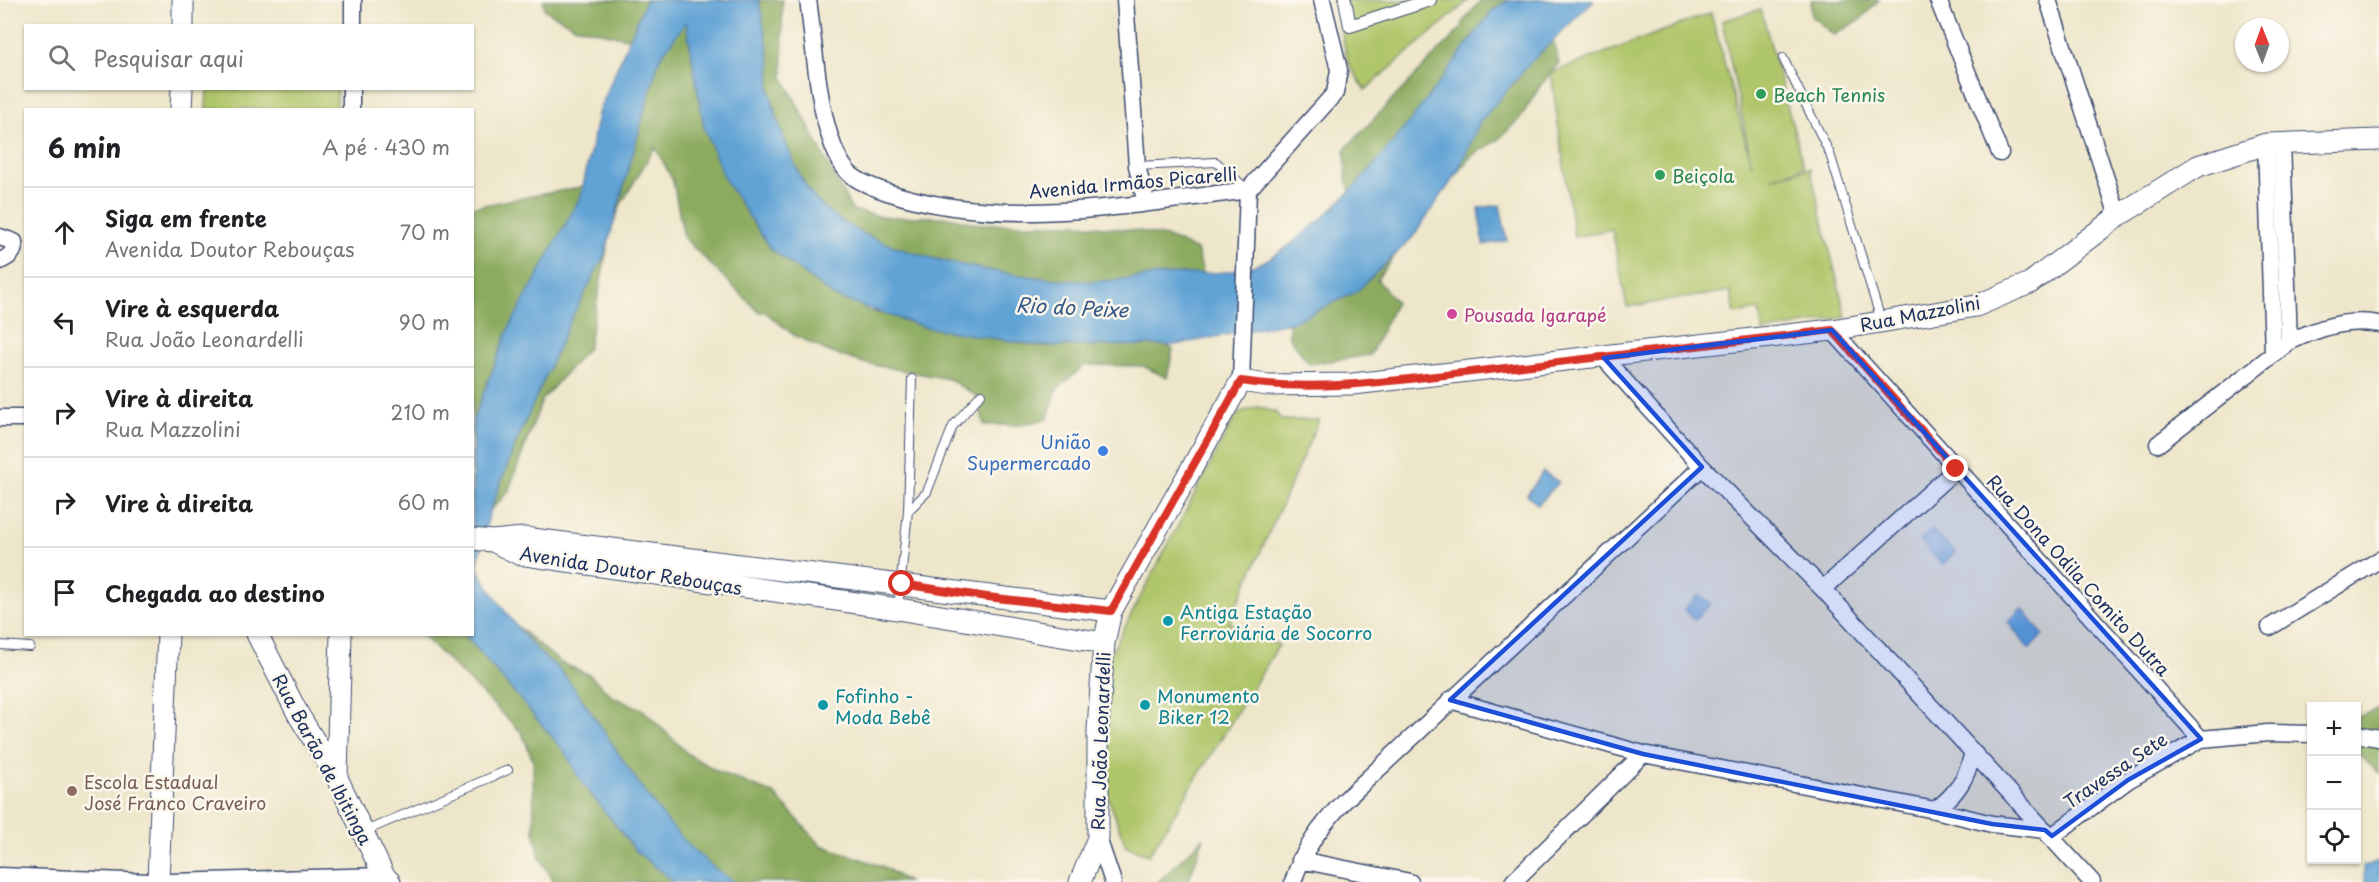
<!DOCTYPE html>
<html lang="pt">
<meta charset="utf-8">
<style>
body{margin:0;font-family:"Playpen Sans",sans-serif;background:#f6f6f6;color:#202124}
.controls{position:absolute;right:18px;bottom:18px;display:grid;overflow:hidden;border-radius:0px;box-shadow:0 2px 4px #0004}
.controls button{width:54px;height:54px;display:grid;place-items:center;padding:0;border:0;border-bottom:2px solid #e0e0e0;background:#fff;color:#202124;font:30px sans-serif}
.compass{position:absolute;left:2235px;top:18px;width:54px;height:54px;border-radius:50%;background:#fff;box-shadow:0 2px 4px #0004;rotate:359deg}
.stop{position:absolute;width:18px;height:18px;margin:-14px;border:4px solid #d93025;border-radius:50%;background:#fff}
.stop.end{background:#d93025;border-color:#fff;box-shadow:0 2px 6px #0008}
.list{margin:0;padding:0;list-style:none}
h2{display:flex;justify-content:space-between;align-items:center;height:78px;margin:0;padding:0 24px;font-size:26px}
h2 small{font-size:20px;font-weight:400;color:#757577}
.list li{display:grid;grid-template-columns:39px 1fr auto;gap:18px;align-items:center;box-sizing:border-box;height:90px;padding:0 24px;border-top:2px solid #e0e0e0}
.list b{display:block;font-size:22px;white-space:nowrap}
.list p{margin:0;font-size:20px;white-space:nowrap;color:#757577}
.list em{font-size:20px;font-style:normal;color:#757577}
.icon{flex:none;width:33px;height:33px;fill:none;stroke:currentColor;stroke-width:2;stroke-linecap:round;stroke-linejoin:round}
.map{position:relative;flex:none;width:2379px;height:882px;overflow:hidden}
.search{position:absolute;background:#fff;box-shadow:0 2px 4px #0004;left:24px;top:24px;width:450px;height:66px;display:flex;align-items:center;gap:15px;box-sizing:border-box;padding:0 21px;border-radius:0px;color:#757577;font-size:22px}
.panel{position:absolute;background:#fff;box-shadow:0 2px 4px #0004;left:24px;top:108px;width:450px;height:528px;border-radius:0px}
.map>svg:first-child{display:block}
</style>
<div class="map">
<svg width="2379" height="882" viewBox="0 0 2379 882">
<rect width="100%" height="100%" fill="#fbf7ec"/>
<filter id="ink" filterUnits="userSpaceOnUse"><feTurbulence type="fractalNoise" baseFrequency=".0167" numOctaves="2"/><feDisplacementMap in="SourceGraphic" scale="12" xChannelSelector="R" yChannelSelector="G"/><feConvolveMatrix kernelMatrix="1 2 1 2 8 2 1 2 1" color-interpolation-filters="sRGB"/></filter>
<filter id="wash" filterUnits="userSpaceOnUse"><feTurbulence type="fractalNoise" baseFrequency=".008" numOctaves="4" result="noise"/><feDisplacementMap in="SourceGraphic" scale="24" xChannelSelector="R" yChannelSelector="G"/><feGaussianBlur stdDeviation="1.35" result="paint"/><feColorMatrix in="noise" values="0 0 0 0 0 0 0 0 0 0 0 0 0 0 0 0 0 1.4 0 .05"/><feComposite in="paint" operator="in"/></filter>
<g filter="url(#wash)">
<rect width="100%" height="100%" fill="#eee6ca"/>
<path fill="#b0c66b" stroke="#667a64" stroke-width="1.5" d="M 1335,0 L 1469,0 L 1365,90 L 1348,63 Z
M 1761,9 L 1804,167 L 1771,178 L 1810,168 L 1846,317 L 1763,332 L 1759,310 L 1735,314 L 1730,291 L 1627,307 L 1612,229 L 1574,237 L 1551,73 L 1711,13 L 1752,165 L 1722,21 Z
M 207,89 L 337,89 L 337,109 L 206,109 Z
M 1258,407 L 1275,412 L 1282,420 L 1319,420 L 1229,623 L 1279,645 L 1149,855 L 1126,846 L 1106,792 L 1102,670 L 1234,419 L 1241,412 Z"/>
<path fill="#8cab5f" stroke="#546d5e" stroke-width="1.5" d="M 543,0 L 782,0 L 783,77 L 852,210 L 883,217 L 948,217 L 979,224 L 1078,224 L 1139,231 L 1170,238 L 1197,250 L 1205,280 L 1152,304 L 811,266 L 868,311 L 1006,333 L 1144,332 L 1173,349 L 1167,378 L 1143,366 L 1085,365 L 1057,389 L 1047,419 L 1018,425 L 984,425 L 978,397 L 949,379 L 863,363 L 829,352 L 794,335 L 765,312 L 759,312 L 684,238 L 673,181 L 655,147 L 621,204 L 610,233 L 588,348 L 542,400 L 508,492 L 486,515 L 472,512 L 472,207 L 581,187 L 609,164 L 648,43 L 574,26 L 545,10 Z
M 1481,0 L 1564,0 L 1551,33 L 1559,63 L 1540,86 L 1521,117 L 1498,140 L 1471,156 L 1377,279 L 1396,302 L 1370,355 L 1309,364 L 1289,337 L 1289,306 L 1357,206 L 1346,180 L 1345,149 L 1463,26 L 1463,22 Z
M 1811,0 L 1879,0 L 1861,19 L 1834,35 L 1811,16 Z
M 480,595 L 561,663 L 590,675 L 613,697 L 642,709 L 688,754 L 717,771 L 774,794 L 821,845 L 884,867 L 908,882 L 554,882 L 540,858 L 534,830 L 533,761 L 522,733 L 422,635 L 472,634 Z
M 2379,709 L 2379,773 L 2357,753 L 2357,717 Z
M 1204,837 L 1188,882 L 1158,882 Z"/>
<path fill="#61a3d5" stroke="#3e699a" stroke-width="1.5" d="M 646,0 L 759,0 C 762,20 767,40 770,61 C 772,71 768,81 770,91 C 776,119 795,173 812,195 C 860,256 1005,276 1080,281 C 1107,283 1134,277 1162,275 C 1198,272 1238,278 1272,257 C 1363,198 1428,95 1493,10 L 1509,0 L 1594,0 L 1530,63 L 1480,122 L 1458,171 L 1413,237 L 1356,292 L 1295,321 L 1175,345 L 1041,346 L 924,327 L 835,297 L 770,248 L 725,180 L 704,127 L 686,22 L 659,59 L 605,254 L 570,321 L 517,440 L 489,514 L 477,567 C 496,600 512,623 538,651 C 546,660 558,666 565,676 C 617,743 660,837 735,882 L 674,882 L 636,851 L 581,781 L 565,752 L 465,635 L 472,634 L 473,420 L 509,328 L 581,196 L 599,110 Z
M 1500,205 L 1507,241 L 1483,245 L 1479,208 Z
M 1543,472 L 1559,482 L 1538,505 L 1527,495 Z
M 1931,529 L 1955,552 L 1942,565 L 1920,541 Z
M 1698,595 L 1711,604 L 1694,620 L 1684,609 Z
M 2022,608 L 2043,635 L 2029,649 L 2008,622 Z
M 2379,862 L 2379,882 L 2365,882 L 2363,867 Z"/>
</g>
<g filter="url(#ink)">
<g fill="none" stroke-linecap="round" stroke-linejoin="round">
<defs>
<path id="service" d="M 1783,58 L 1830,154 L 1881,320
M 1137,166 L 1216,162 L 1248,190
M 908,511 L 927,492 L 953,426 L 981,394
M 898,608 L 908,511 L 912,379
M 0,645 L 30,647
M 363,832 L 508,770"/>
<path id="pedestrian" d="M 1345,0 L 1350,26 L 1430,0"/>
<path id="minor" d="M 808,0 C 815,46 818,136 847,171 C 855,181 875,188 887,192 C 1003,230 1130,205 1248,190
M 1125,0 L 1137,166 L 1146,203
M 1938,0 L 2000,153
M 2048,0 L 2118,216
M 353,26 L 353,0
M 351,110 L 351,88
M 2282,143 L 2289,342
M 2266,144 L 2273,352
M 1248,190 L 1335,93 L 1339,70 L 1322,0
M 0,237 L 14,242 C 15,253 9,257 0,261
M 1832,330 L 2201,739
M 1604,358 L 1702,467 L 1823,589 L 2092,882
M 1241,381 L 1248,190
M 0,418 L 26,418
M 2158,444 L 2289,342 C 2318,328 2348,318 2379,324
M 1823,589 L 1956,469
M 2270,627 L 2379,560
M 1450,700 L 1643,754 L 1935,810 C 1957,794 1967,778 1973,752
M 2356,734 L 2379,738
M 1935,810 L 1992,824 L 2045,830
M 2052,836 L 2128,780 L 2201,739 L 2268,733 L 2312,734
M 1098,838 L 1113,882
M 1300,860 L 1410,882
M 0,876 L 149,882
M 170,882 L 384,876
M 1293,882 C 1303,849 1321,826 1344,801 L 1702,467
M 1513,882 L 1643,754"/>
<path id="tertiary" d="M 183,26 L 183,0
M 181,110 L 182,88
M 472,539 L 492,541 L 524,538 L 1111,611
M 493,541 L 519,554 L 898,609 L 1104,643
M 257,634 L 298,714 L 337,778 L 384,876 L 390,882
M 337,777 L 341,634
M 158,882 L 168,634
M 1080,882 L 1098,838 L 1098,729 L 1104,643 L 1111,611 L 1241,381 L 1267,385 L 1353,384 L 1832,330 L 1976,306 L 2030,283 L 2118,216 L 2198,166 L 2266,144 L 2379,140"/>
</defs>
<use href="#service" stroke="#3b4a6e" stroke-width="10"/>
<use href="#pedestrian" stroke="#3b4a6e" stroke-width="14"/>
<use href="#minor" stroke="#3b4a6e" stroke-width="19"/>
<use href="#tertiary" stroke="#3b4a6e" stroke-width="23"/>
<use href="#service" stroke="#fff" stroke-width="8"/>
<use href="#pedestrian" stroke="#fff" stroke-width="12"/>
<use href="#minor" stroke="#fff" stroke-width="16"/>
<use href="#tertiary" stroke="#fff" stroke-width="21"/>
</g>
</g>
<g fill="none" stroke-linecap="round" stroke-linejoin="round" filter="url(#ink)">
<path stroke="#d93025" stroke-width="8" d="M 902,584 L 987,597 L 1111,611 L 1241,381 C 1317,393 1396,380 1471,372 C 1592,359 1712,345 1832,330 L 1956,469"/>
</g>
<path fill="#1d4ed8" fill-opacity="0.2" stroke="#1d4ed8" stroke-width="4.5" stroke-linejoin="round" d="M 1832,330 L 2201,739 L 2128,780 L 2052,836 L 2045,830 L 1992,824 L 1643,754 L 1450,700 L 1702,467 L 1604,358 Z"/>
<g fill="#2e9e5b" stroke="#fbf7ec" stroke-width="2">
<circle cx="1761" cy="94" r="6"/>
<circle cx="1660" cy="175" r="6"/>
</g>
<circle fill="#d1479c" stroke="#fbf7ec" stroke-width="2" cx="1452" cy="314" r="6"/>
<circle fill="#3f7fe0" stroke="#fbf7ec" stroke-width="2" cx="1103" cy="451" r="6"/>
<g fill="#0f9aa8" stroke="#fbf7ec" stroke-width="2">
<circle cx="1168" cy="621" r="6"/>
<circle cx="823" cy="705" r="6"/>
<circle cx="1145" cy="705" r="6"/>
</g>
<circle fill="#8d6e63" stroke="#fbf7ec" stroke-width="2" cx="72" cy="791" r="6"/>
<g text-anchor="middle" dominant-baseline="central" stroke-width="5" stroke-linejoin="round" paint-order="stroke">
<g font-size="18" fill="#27864d" stroke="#fbf7ec" text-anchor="start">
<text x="1773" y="94">Beach Tennis</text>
<text x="1672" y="175">Beiçola</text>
</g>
<g font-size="18" fill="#1b2f5e" stroke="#fbf7ec">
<text transform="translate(1133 182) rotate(-5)">Avenida Irmãos Picarelli</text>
<text transform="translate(1920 313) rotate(-11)">Rua Mazzolini</text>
<text transform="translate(631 570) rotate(9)">Avenida Doutor Rebouças</text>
<text transform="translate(2079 575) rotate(48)">Rua Dona Odila Comito Dutra</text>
<text transform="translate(1100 741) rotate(-88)">Rua João Leonardelli</text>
<text transform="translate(323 759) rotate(62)">Rua Barão de Ibitinga</text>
<text transform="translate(2115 770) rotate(-34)">Travessa Sete</text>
</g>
<g font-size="18" fill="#b23c85" stroke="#fbf7ec" text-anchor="start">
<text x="1464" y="314">Pousada Igarapé</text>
</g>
<g font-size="18" fill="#366cbe" stroke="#fbf7ec" text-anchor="end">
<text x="1091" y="441">União<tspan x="1091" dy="21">Supermercado</tspan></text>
</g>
<g font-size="18" fill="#0d838f" stroke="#fbf7ec" text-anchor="start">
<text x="1180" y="611">Antiga Estação<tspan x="1180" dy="21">Ferroviária de Socorro</tspan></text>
<text x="835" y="695">Fofinho -<tspan x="835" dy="21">Moda Bebê</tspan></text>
<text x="1157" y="695">Monumento<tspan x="1157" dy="21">Biker 12</tspan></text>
</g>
<g font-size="18" fill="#785e54" stroke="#fbf7ec" text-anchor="start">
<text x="84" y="781">Escola Estadual<tspan x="84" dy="21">José Franco Craveiro</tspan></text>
</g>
<g font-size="20" font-style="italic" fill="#345888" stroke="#fbf7ec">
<text transform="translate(1072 307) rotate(3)">Rio do Peixe</text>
</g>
</g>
</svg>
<div class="controls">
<button>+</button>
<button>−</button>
<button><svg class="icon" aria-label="locate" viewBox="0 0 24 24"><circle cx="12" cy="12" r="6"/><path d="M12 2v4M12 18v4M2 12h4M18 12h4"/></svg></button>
</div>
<svg class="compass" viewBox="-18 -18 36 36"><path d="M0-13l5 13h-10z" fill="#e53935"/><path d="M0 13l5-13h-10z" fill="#757577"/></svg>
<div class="stop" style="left:902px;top:584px"></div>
<div class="stop end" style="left:1956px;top:469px"></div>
<div class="search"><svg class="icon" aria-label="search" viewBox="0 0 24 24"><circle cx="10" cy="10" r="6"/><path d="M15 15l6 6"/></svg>Pesquisar aqui</div>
<section class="panel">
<h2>6 min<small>A pé · 430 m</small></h2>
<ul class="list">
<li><svg class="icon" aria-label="ahead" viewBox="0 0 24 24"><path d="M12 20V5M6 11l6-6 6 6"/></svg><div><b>Siga em frente</b><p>Avenida Doutor Rebouças</p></div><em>70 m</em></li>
<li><svg class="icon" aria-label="left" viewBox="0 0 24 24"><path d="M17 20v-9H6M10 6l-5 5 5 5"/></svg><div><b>Vire à esquerda</b><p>Rua João Leonardelli</p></div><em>90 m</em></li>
<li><svg class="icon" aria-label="right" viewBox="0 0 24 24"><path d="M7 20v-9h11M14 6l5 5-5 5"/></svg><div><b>Vire à direita</b><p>Rua Mazzolini</p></div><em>210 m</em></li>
<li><svg class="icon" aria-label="right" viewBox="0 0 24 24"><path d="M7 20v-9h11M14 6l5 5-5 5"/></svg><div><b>Vire à direita</b></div><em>60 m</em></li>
<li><svg class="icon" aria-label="arrive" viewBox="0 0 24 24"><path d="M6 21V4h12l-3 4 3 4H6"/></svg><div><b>Chegada ao destino</b></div></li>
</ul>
</section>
</div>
